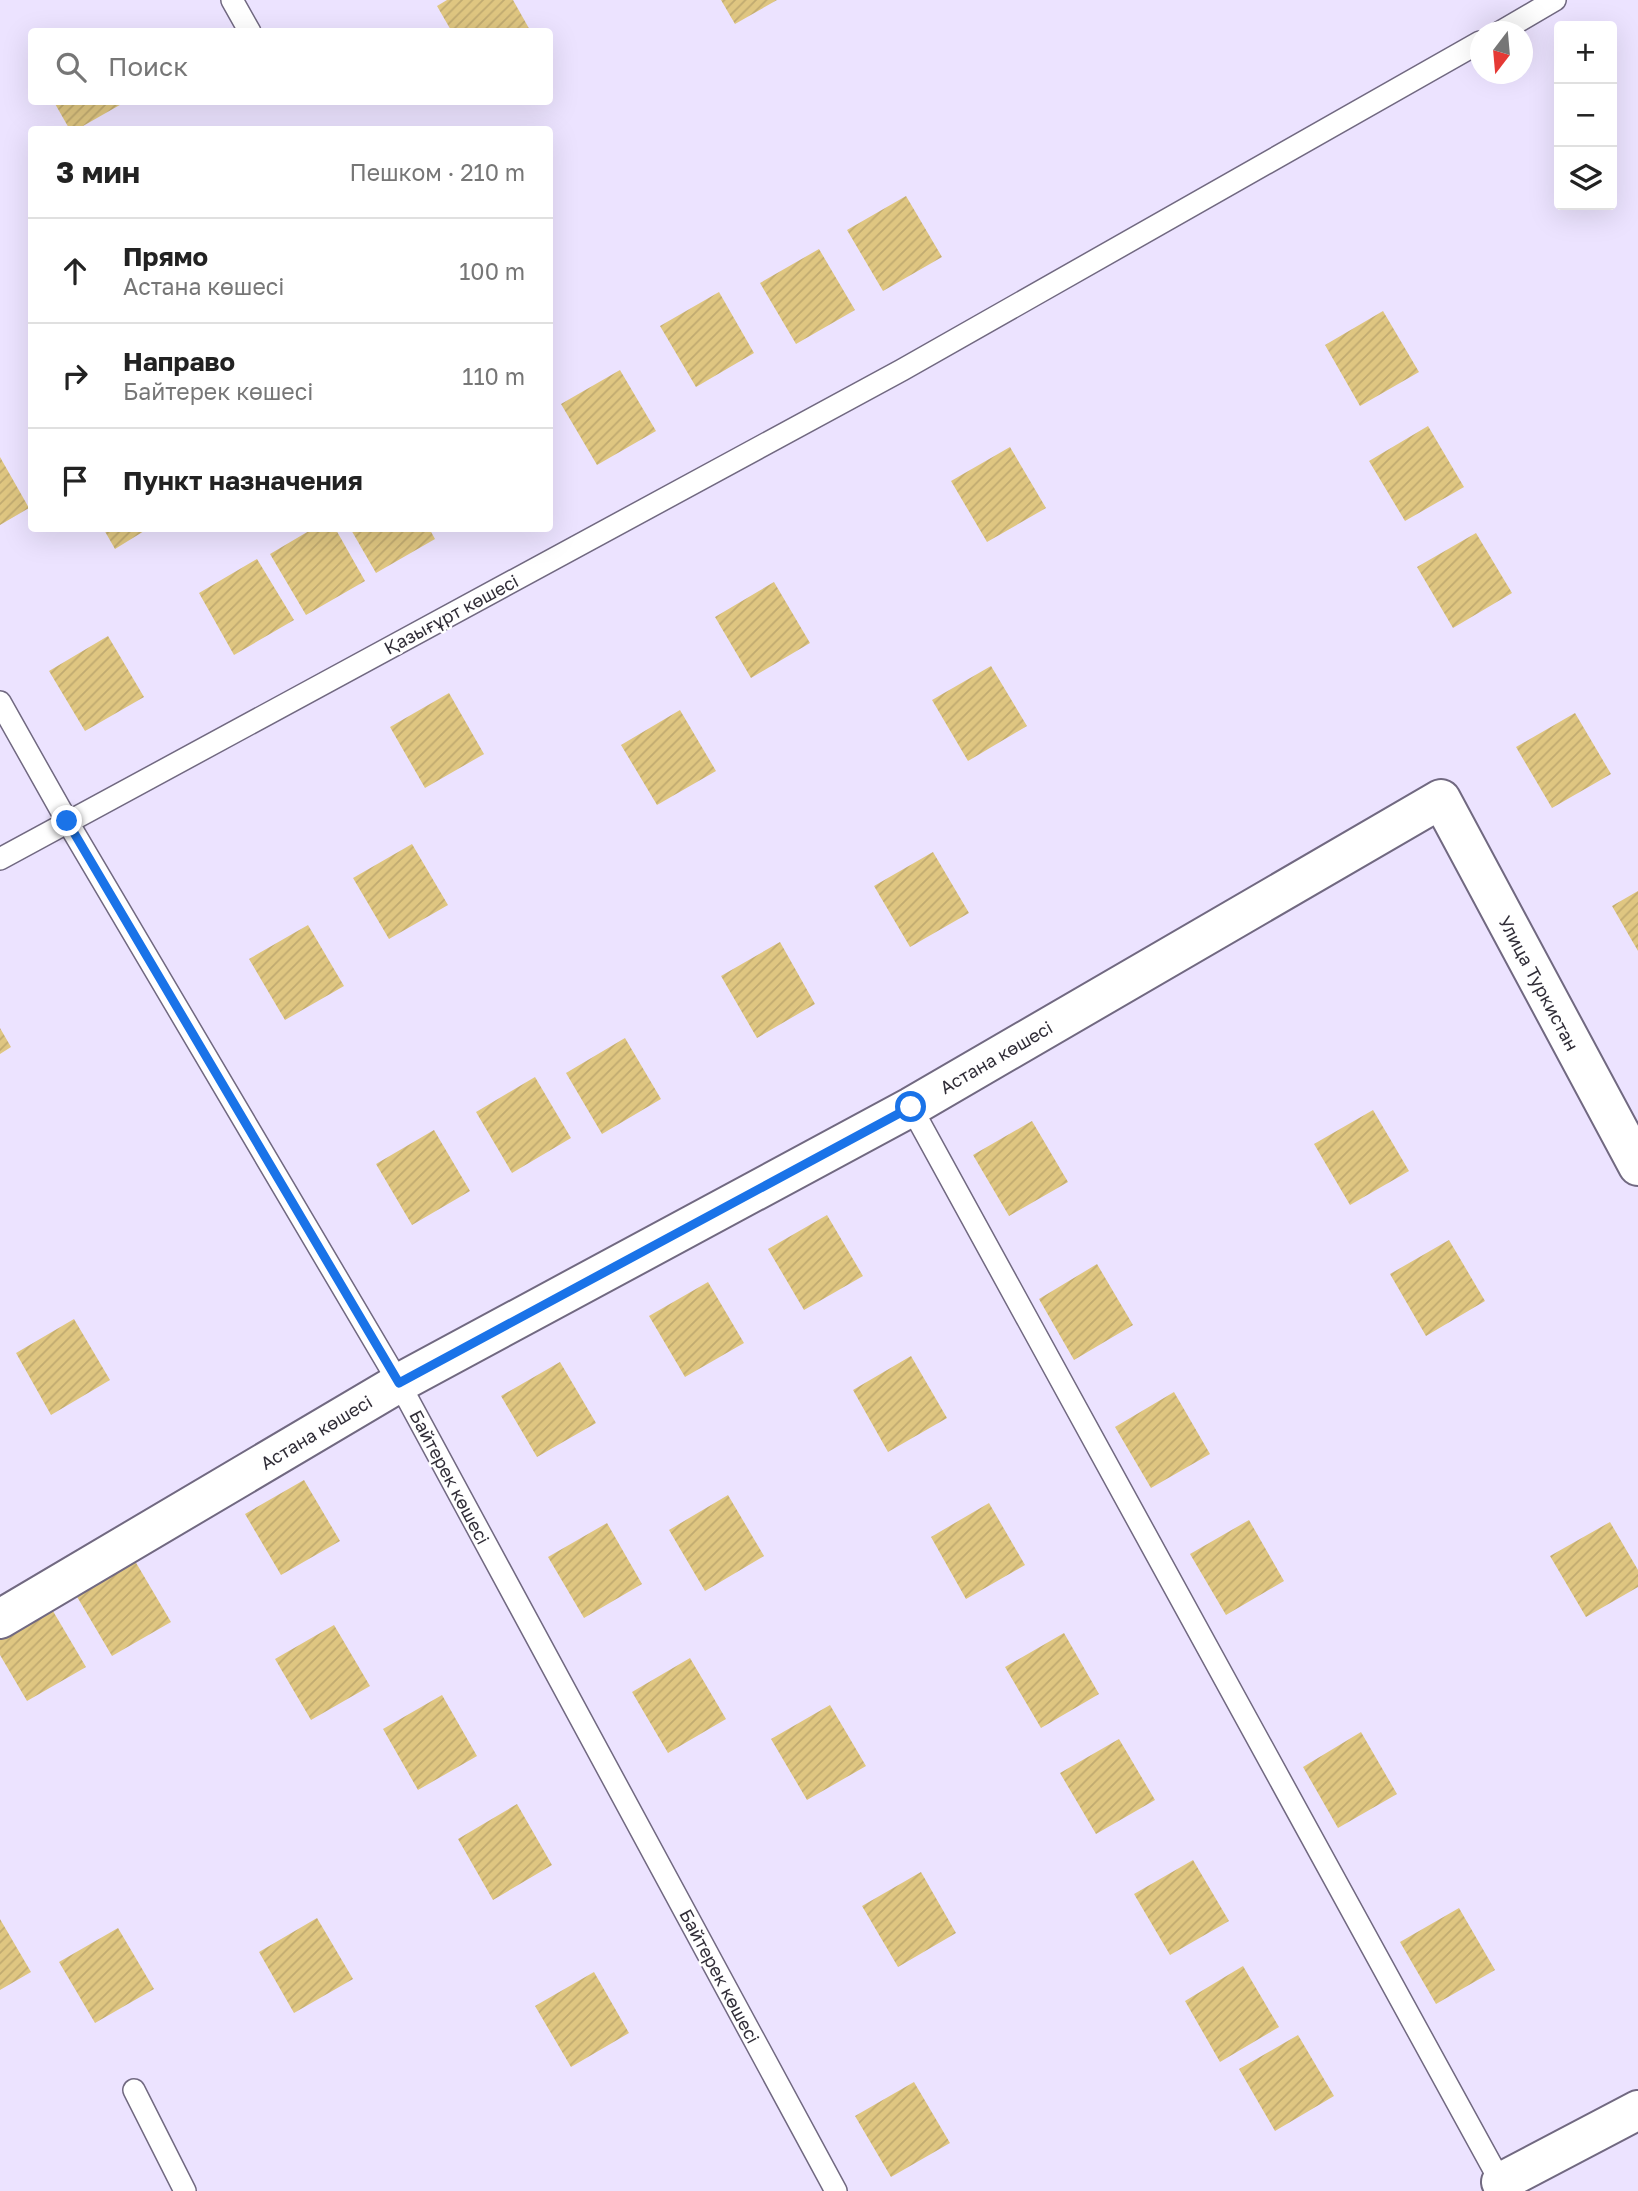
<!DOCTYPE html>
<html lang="ru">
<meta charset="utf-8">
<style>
body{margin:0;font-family:"Golos Text",sans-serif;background:#f6f6f6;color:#222}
.controls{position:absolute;right:21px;top:21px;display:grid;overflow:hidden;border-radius:7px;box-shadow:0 7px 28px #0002}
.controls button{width:63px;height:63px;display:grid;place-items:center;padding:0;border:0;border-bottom:2px solid #e0e0e0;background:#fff;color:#222;font:35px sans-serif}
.compass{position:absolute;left:1470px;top:21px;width:63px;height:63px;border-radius:50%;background:#fff;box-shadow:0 7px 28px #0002;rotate:196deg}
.stop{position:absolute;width:21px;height:21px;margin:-16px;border:5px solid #1a73e8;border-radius:50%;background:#fff}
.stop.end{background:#1a73e8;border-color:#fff;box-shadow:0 2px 7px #0008}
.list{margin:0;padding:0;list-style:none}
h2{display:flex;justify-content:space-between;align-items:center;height:91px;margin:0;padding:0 28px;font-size:30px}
h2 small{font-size:23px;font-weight:400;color:#767676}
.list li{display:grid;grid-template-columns:46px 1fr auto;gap:21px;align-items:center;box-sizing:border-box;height:105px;padding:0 28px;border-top:2px solid #e0e0e0}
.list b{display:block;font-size:26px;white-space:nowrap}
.list p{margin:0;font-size:23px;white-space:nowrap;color:#767676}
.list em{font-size:23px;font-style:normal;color:#767676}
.icon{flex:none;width:38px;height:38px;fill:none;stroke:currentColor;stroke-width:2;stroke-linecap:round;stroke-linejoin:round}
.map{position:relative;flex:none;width:1638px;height:2191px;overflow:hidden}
.search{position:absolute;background:#fff;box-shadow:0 7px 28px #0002;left:28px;top:28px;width:525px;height:77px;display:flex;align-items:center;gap:18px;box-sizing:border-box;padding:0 24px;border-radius:7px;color:#767676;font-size:26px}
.panel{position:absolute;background:#fff;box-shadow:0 7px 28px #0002;left:28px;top:126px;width:525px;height:406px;border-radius:7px}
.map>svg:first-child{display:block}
</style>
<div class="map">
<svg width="1638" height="2191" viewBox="0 0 1638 2191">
<defs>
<pattern id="building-hatch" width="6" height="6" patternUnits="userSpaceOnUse" patternTransform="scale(1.75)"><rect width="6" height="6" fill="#dfc681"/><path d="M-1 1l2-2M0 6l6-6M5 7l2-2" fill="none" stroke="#c0aa70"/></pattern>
</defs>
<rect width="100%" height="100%" fill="#ece3ff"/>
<path fill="url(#building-hatch)" d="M 447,0 L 513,0 L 531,32 L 452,32 L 437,6 Z
M 721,0 L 777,0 L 735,24 Z
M 54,102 L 125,102 L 76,130 L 70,130 Z
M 906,196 L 942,257 L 883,291 L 847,230 Z
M 819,249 L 855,310 L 796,344 L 760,283 Z
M 719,292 L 754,353 L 696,387 L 660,326 Z
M 1383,311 L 1419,372 L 1360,406 L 1325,345 Z
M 620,370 L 656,431 L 597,465 L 561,404 Z
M 1428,426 L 1464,487 L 1405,521 L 1369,461 Z
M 1010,447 L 1046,508 L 987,542 L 951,481 Z
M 0,457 L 29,508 L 0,525 Z
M 103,528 L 149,528 L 115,549 Z
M 314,528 L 335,528 L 365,581 L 306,615 L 270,554 Z
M 350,528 L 429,528 L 435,539 L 376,573 Z
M 1476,533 L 1512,593 L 1453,628 L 1417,567 Z
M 257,559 L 294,620 L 234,655 L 199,593 Z
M 774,582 L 810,643 L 751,678 L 715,617 Z
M 108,636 L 144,697 L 85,731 L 49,671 Z
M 991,666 L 1027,726 L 968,761 L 932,700 Z
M 449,693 L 484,754 L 425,788 L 390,727 Z
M 680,710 L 716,771 L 657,805 L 621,745 Z
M 1575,713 L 1611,774 L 1552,808 L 1516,747 Z
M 412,844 L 448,905 L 389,939 L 353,878 Z
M 933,852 L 969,913 L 910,947 L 874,886 Z
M 1638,891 L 1638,951 L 1612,906 Z
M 308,925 L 344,986 L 285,1020 L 249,959 Z
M 780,942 L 815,1004 L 757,1038 L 721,976 Z
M 0,1028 L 11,1047 L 0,1054 Z
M 625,1038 L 661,1099 L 602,1134 L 566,1073 Z
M 535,1077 L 571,1138 L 512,1173 L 476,1112 Z
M 1373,1110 L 1409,1171 L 1350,1205 L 1314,1144 Z
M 1032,1121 L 1068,1182 L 1009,1216 L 973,1155 Z
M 434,1130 L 470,1191 L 412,1225 L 376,1164 Z
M 827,1215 L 863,1276 L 804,1310 L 768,1249 Z
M 1449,1240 L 1485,1301 L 1426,1336 L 1390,1274 Z
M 1097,1264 L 1133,1325 L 1074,1360 L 1039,1299 Z
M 708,1282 L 744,1343 L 685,1377 L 649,1316 Z
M 74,1319 L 110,1380 L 51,1415 L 16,1353 Z
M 911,1356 L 947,1418 L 888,1452 L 853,1390 Z
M 560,1362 L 596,1423 L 537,1457 L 501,1396 Z
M 1174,1392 L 1210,1454 L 1151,1488 L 1115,1427 Z
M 304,1480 L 340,1541 L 281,1575 L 245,1514 Z
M 728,1495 L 764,1556 L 705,1591 L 669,1530 Z
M 989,1503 L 1025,1565 L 966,1599 L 931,1537 Z
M 1249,1520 L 1284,1581 L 1226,1615 L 1190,1554 Z
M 1610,1522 L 1638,1570 L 1638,1587 L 1586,1617 L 1550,1556 Z
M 607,1523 L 642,1584 L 584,1618 L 548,1557 Z
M 135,1561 L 171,1622 L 112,1656 L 76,1595 Z
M 50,1606 L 86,1667 L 27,1701 L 0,1655 L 0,1635 Z
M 334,1625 L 370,1686 L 311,1720 L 275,1659 Z
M 1064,1633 L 1099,1694 L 1041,1728 L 1005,1667 Z
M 690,1658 L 726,1719 L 668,1753 L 632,1692 Z
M 442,1695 L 477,1756 L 418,1790 L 383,1729 Z
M 830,1705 L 866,1766 L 807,1800 L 771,1739 Z
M 1361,1732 L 1397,1794 L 1338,1828 L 1303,1767 Z
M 1119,1739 L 1155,1800 L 1096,1834 L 1060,1773 Z
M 517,1804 L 552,1865 L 493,1900 L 458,1839 Z
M 1193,1860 L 1229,1921 L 1170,1955 L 1134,1894 Z
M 921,1872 L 956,1933 L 898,1967 L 862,1906 Z
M 1459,1908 L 1495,1970 L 1436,2004 L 1400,1942 Z
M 317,1918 L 353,1979 L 294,2013 L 259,1952 Z
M 0,1919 L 31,1972 L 0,1990 Z
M 118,1928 L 154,1989 L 95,2023 L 59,1962 Z
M 1243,1966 L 1279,2027 L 1220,2062 L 1185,2001 Z
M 594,1972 L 629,2033 L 571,2067 L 535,2006 Z
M 1298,2035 L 1334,2096 L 1275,2131 L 1239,2069 Z
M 914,2082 L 950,2143 L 891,2177 L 855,2116 Z"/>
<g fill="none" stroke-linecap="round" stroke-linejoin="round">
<defs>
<path id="lane" d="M 232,0 L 250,32
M 1500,32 L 1555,0
M 0,702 L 67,821 L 399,1383 L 836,2191
M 0,859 L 902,370 L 1480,42
M 911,1107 L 1504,2188
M 134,2090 L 185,2191"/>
<path id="street" d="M 0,1619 L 399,1383 L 911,1107 L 1441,799 L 1638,1166
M 1501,2182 L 1638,2110"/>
</defs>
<use href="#lane" stroke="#716981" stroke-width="24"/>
<use href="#street" stroke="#716981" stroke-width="42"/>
<use href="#lane" stroke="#fff" stroke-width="21"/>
<use href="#street" stroke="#fff" stroke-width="38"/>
</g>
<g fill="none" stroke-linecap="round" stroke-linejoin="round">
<path stroke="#1a73e8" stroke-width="9" d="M 67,821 L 399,1383 L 911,1107"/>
</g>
<g text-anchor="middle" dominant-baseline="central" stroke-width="5" stroke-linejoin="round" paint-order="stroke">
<g font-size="18" fill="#312e38" stroke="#fff">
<text transform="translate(451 614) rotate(-28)">Қазығұрт көшесі</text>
<text transform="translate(1539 983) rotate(62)">Улица Туркистан</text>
<text transform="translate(996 1057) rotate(-30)">Астана көшесі</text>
<text transform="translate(316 1432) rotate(-31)">Астана көшесі</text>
<text transform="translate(450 1477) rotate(62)">Байтерек көшесі</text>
<text transform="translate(720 1976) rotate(62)">Байтерек көшесі</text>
</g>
</g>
</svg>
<div class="controls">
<button>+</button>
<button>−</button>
<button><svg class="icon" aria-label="layers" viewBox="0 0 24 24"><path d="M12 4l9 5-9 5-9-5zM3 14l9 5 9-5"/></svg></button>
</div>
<svg class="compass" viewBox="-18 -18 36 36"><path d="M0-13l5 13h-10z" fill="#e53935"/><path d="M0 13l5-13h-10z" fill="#767676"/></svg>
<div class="stop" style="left:911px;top:1107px"></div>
<div class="stop end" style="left:67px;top:821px"></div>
<div class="search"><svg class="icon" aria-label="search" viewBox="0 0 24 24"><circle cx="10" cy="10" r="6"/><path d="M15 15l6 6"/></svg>Поиск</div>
<section class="panel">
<h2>3 мин<small>Пешком · 210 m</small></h2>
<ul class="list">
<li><svg class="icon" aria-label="ahead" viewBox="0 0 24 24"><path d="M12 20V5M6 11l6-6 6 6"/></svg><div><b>Прямо</b><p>Астана көшесі</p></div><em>100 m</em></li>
<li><svg class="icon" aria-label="right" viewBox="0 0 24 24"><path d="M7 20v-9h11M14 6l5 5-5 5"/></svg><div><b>Направо</b><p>Байтерек көшесі</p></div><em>110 m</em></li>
<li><svg class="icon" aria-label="arrive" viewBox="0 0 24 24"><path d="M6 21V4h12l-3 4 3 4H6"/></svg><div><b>Пункт назначения</b></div></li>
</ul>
</section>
</div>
